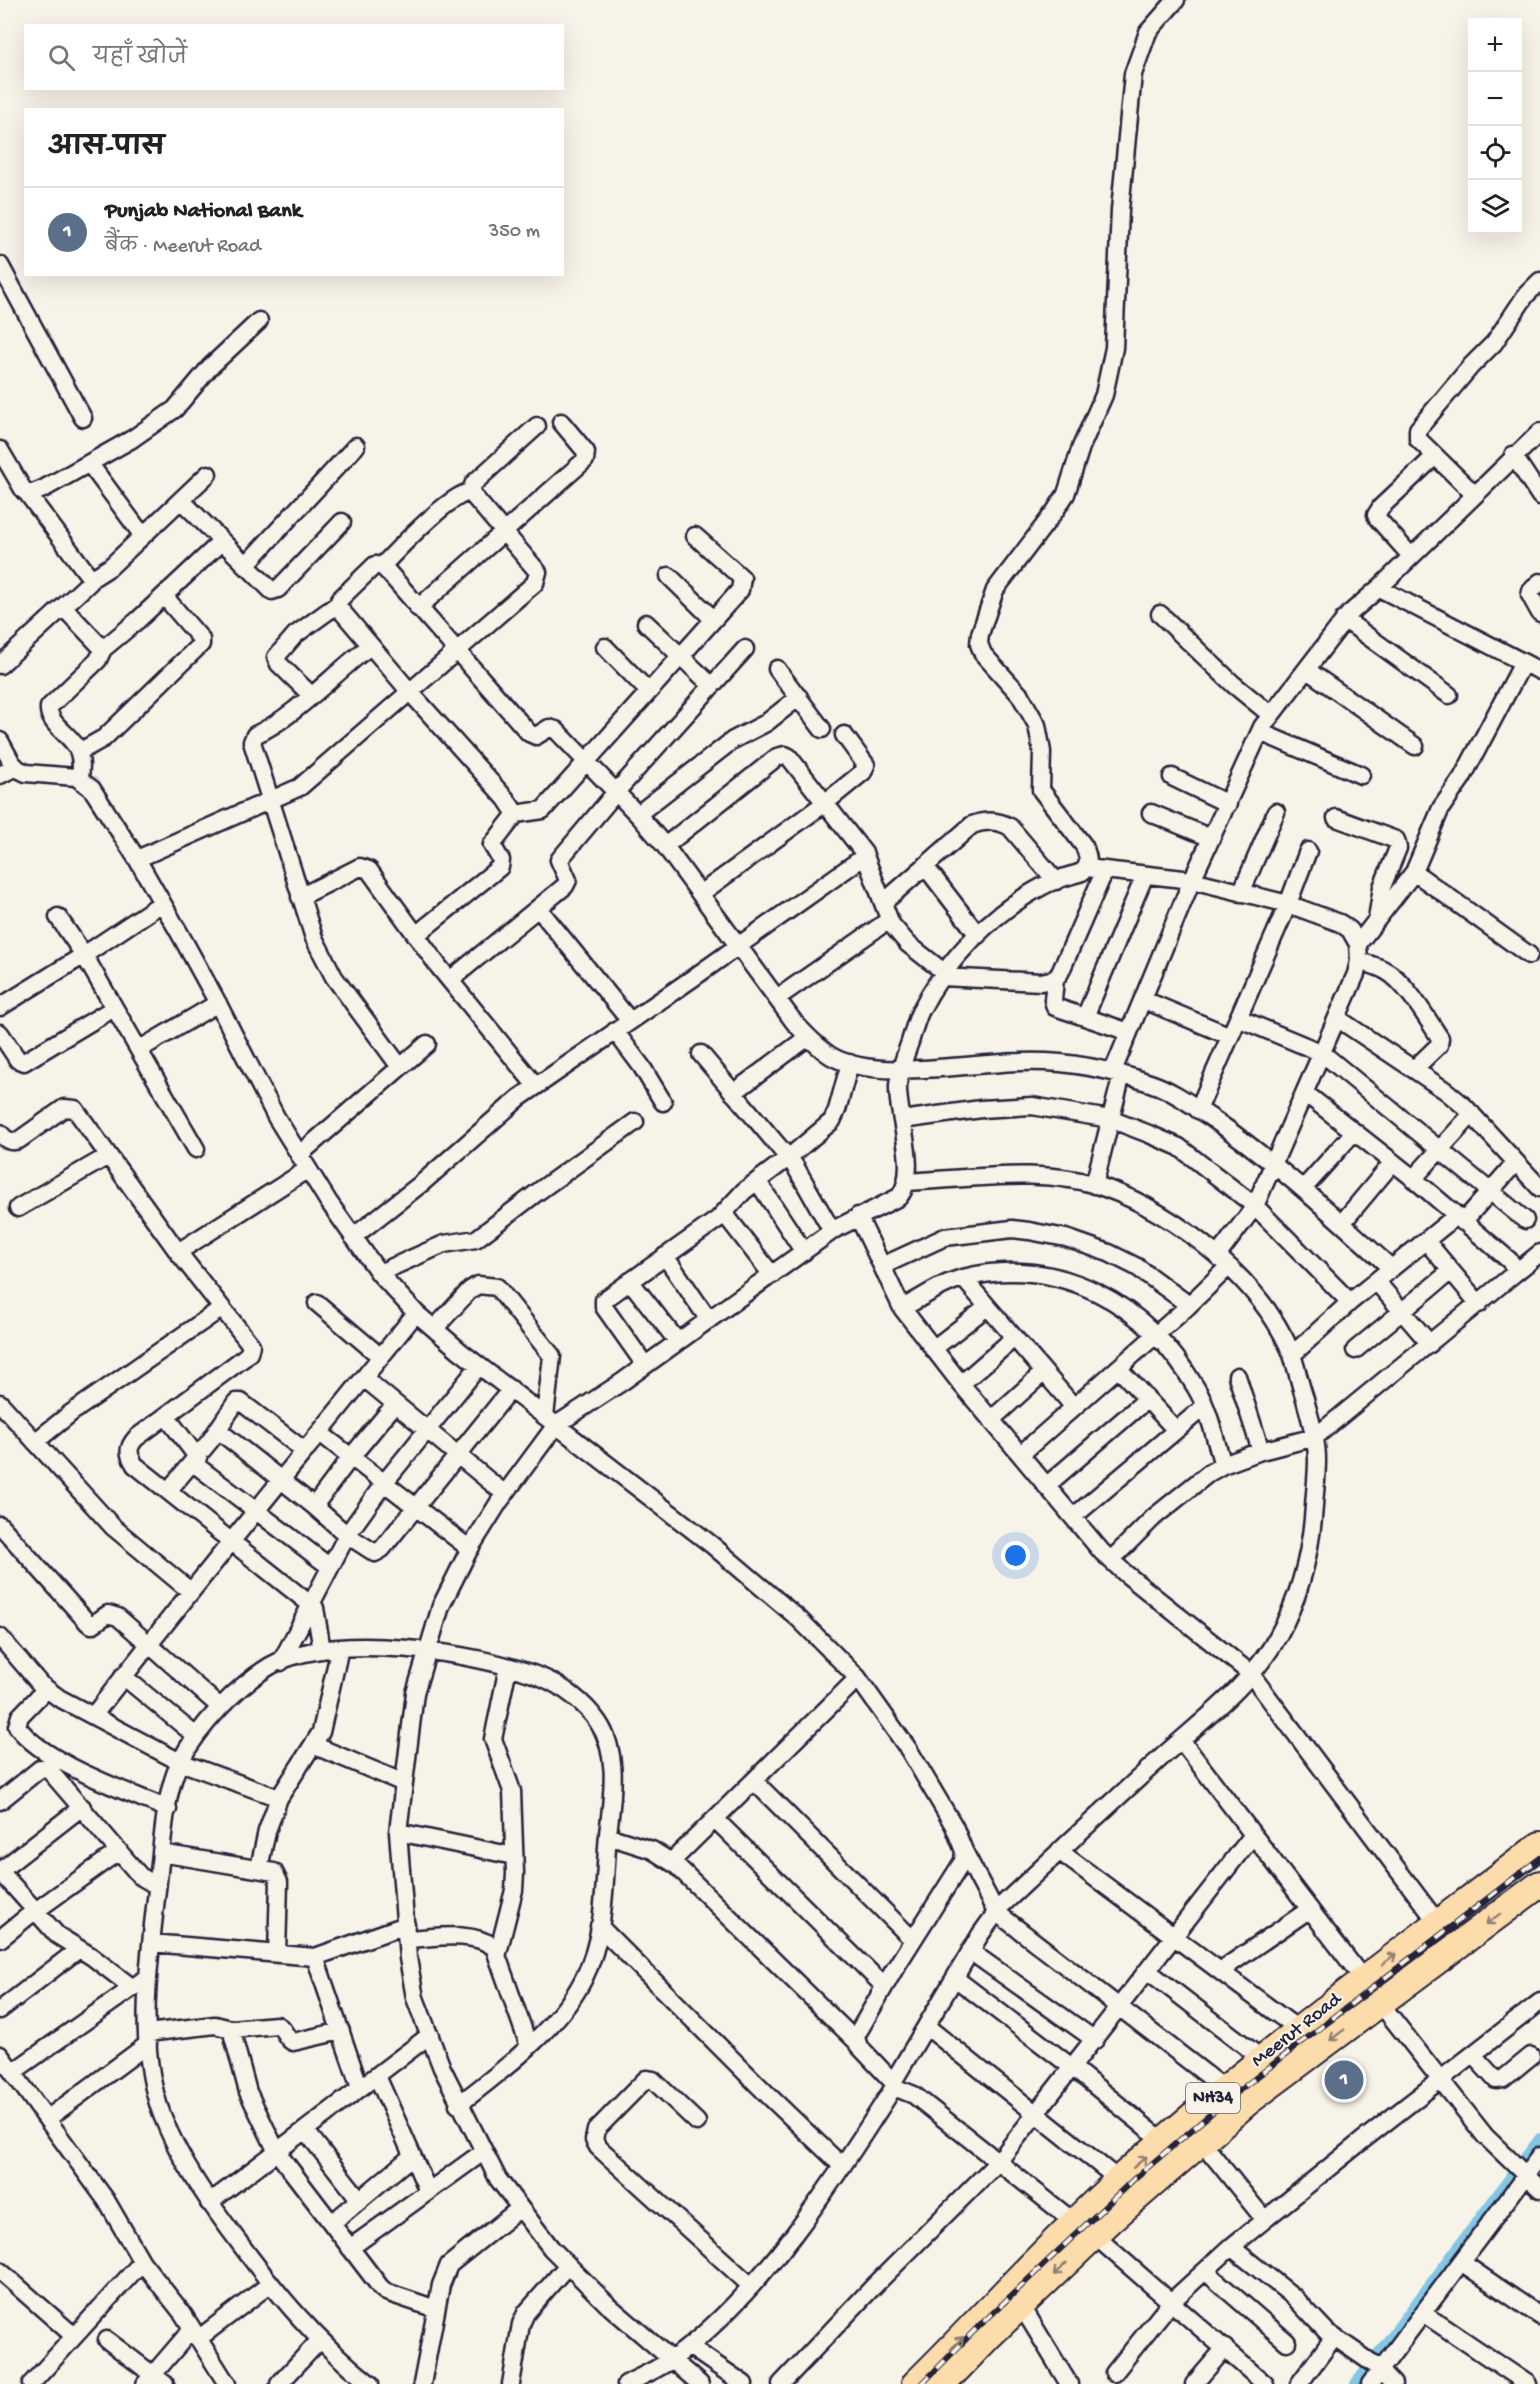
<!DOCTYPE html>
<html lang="hi">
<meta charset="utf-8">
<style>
body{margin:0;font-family:"Gochi Hand","Playpen Sans Deva",sans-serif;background:#f2f2f2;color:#222}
.controls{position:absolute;right:18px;top:18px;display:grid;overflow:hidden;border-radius:0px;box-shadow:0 6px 24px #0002}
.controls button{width:54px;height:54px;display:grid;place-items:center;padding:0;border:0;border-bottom:2px solid #e0e0e0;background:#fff;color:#222;font:30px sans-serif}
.you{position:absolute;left:1016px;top:1556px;width:21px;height:21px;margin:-15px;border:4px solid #fff;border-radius:50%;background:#1a73e8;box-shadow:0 0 0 9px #1a73e833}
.badge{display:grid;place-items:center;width:39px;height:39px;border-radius:50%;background:#db2777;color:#fff;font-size:20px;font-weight:700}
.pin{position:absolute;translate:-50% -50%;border:3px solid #fff;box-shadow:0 2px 6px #0006}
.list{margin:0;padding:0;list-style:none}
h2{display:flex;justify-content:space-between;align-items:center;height:78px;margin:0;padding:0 24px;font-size:26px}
h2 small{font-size:20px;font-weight:400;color:#767676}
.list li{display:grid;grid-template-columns:39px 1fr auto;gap:18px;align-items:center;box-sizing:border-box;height:90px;padding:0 24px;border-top:2px solid #e0e0e0}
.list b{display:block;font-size:22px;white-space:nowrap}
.list p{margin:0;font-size:20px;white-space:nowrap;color:#767676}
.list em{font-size:20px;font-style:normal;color:#767676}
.icon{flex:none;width:33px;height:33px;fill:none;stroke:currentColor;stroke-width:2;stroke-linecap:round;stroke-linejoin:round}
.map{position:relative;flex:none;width:1540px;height:2384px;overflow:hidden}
.search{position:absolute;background:#fff;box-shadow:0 6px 24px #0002;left:24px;top:24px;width:540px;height:66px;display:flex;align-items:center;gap:15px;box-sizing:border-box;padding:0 21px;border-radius:0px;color:#767676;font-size:22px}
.panel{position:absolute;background:#fff;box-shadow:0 6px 24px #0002;left:24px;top:108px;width:540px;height:168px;border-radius:0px}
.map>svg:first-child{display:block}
</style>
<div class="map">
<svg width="1540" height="2384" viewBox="0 0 1540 2384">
<rect width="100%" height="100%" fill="#f7f3e8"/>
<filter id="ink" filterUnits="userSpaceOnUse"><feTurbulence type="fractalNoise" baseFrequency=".0167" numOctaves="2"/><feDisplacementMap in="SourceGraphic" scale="12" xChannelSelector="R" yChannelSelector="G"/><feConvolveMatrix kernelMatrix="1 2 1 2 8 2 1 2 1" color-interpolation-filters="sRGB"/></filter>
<g filter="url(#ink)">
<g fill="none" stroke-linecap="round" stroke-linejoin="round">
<path stroke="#84c7e5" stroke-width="12" d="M 1356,2384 L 1540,2139"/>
<defs>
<path id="minor" d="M 0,265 L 83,418
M 0,450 L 24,491 L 33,493 L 43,489 L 132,439 L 175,409 L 210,367 L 259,321
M 1513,455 L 1540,496
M 89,463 L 143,536
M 1474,494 L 1418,439 L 1418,429 L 1471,366 L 1494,343 L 1526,295 L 1540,281
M 181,500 L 272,591 L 278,589 L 342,522
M 1411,556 L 1378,519 L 1376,515 L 1381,507 L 1435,456
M 245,566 L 356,446
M 382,566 C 398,549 449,495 470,492
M 669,576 L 713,619
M 91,579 L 110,567 L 208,474
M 1540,582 L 1531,591 L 1530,595 L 1540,613
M 1379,588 L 1540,671
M 64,608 L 103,649 L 98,660 L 49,707 C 47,724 72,735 78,750 C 82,759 81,769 80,779
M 418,608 L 585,460 L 586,452 L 561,422
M 1160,614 L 1233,684 L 1271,715
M 1344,619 L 1449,695
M 646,623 L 712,686
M 370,646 C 333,674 295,717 255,735 L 252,742 L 314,938 L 334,977 L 400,1067
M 605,647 L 648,691
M 103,649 L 138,620 L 221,542
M 0,665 L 90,582 L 89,576 L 27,493
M 777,669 L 822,729
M 1307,670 L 1415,746
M 311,695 L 279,664 L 276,657 L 295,635 L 338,604
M 1260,732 L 1361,775
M 0,741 L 12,763 L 18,769 L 26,773 L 76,777 L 92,789 L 137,859 L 180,934 L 214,996 L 276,1117 L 328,1201 L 379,1273 L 416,1313 L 460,1351 L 712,1545 L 799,1619 L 858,1678 L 909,1750 L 954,1826 L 964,1851 L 963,1861 L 894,1970 L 856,2036 L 858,2045 L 893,2082 L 894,2087 L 890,2093 C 832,2184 762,2293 674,2358 C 660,2368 642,2376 626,2384
M 79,752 L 104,738 L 201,644 L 201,639 L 164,596
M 0,775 L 16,767
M 1172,777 L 1228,804
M 1151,813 L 1211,838
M 516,814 L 543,810 L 740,590 L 742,578 L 695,536
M 638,814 L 733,740 L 766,723 L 799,697
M 1336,818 L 1396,840 L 1398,848 L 1382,887 L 1377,919
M 665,846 L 777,757 L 785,755 L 789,757 L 864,853 L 891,924 L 908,944 L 945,973
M 137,859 L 300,787 L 535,583 L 538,572 L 470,492 L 474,483 L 537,426
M 925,866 L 978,935
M 1087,868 L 1192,880 L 1288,904 L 1340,923 L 1350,930 L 1358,944 L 1359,961 L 1356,974 L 1255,1206 L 1218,1255
M 1414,872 L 1529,955
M 1241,893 L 1276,812
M 700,894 L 825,803 L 863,772 L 866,765 L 844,735
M 300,897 L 360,867 L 369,870 L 439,967 L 536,1086
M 883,903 L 972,825 C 985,820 998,820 1010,827 L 1056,881
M 538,908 L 630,1021
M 58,917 L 84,955 L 196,1149
M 416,935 L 500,867 L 501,860 L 492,845 L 516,814 L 506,799 L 410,692 L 339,608 L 338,604 L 340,599 L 375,565 L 382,566 L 388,572 L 529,733 L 536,736 L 549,728 L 556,730 L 640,817 L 665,846 L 794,1022 C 805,1034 817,1047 831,1056 C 876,1082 969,1063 1020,1062 C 1064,1060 1109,1069 1150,1083 C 1174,1091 1193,1106 1213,1119 C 1277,1163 1334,1216 1391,1268
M 1358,944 L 1414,872 L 1441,808 L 1462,778 L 1523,663
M 1359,961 C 1368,964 1378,966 1386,971 C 1405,981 1428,1020 1440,1038 L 1439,1045 L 1415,1068
M 942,977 L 1041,982 L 1055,979 L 1060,973 L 1105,870
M 1055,979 L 1053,1000 L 1055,1007 L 1129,1032
M 450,980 L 565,886 L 568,880 L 559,860 L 616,792 L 745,649
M 777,998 L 889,920
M 1144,1000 L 1230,1036
M 0,1007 L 84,955 L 162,903
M 1085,1017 L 1145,875
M 1238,1018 L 1322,1053 L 1525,1220
M 1337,1018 L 1446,1091 L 1464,1106 L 1540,1188
M 615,1031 L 642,1067 L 663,1102
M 0,1033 L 18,1060 L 24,1062 L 114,1008
M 140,1049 L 218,1003
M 701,1054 L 795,1166 L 832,1231
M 1113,1071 L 1192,880 L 1262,727 L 1349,614 L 1379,588 L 1540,432
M 733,1093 L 808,1037
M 1198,1110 L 1288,904 L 1308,851
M 902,1120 L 981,1109 L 1032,1106 L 1110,1119 L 1149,1134 L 1179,1147 L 1255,1206 L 1350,1302
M 0,1133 C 6,1140 10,1143 19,1140 L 64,1108 L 75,1109 L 178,1252 L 251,1345 L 249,1353 L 245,1357 L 136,1438 C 127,1448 128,1454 135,1465 L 315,1608 L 322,1650
M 299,1155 L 427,1044
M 1413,1179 L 1472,1114
M 758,1182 L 804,1252
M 1094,1185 L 1122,1074
M 1303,1189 L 1354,1132
M 18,1208 L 108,1156
M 724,1213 L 772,1275
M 858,1216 L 902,1308 L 961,1384 L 1102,1552 L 1126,1574 L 1250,1673 L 1437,1922
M 1463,1222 L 1516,1162
M 1342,1223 L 1393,1162
M 353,1237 L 422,1183 L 519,1098 L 693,978 L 865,856
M 1426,1241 L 1479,1304
M 178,1252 L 308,1169
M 665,1256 L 709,1320
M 882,1266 L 945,1237 L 1012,1229 L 1029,1231 L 1066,1238 L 1109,1253 L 1137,1267 L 1189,1305
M 379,1273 L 444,1244 L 476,1239 L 539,1191 L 635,1122
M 1515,1273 L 1540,1253
M 963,1278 L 1074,1407
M 630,1281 L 678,1342
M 1376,1281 L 1430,1344
M 317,1303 L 381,1357
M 902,1308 C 922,1298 942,1283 963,1278 C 1060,1254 1148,1305 1196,1388 C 1210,1411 1215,1440 1223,1465
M 435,1328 L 470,1290 L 478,1285 L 497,1287 L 552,1356 L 545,1416
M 933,1349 L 987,1307
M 1355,1350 L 1451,1271
M 1292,1355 L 1350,1302 L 1456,1216
M 645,1365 L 604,1307 L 604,1300 L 718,1219 L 744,1191 L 788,1158 L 832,1121 L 837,1110 L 850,1063
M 1118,1368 L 1176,1430
M 1237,1376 L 1261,1451
M 364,1378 L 505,1494
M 961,1384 L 1014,1338
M 0,1403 L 113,1527 L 190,1591
M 166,1416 L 198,1458
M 991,1420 L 1044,1372
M 218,1430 L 314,1506 L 347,1535 L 375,1553 L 382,1549 L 511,1389
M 320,1433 L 470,1549
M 35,1442 L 71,1413 L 222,1308
M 1021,1454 L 1185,1309 L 1228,1267
M 193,1463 L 330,1567
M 1046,1486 L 1146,1400
M 168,1491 L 210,1441 L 236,1402 L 241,1402 L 305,1451
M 314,1506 L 351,1457 L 395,1404
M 1073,1517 L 1205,1406
M 0,1525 L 88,1623 L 92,1625 L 108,1614 L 118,1617 L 220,1707
M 1111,1560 L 1154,1517 L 1209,1473 L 1223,1465 L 1261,1451 L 1315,1437 L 1515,1273 L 1515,1268 L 1509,1260 L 1408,1174 L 1305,1093
M 0,1637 L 40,1684 L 59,1698 L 180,1762 L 279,1798
M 281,1662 L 347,1535 L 384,1483 L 479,1366
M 123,1676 L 196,1736
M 46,1689 L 20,1716 L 17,1726 C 42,1762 126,1791 168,1809
M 93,1716 C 198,1580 308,1448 416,1313
M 1181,1740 L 1363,1979
M 313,1745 L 404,1783
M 754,1781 L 913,1940
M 0,1801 L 41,1768 L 48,1769 L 140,1876 L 157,1886
M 715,1819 L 884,1986
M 398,1832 L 514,1856
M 608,1836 L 652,1850 L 676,1865 L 856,2041
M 964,1851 L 996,1912 L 1233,2095
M 1059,1851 L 1299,2030
M 161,1853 L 274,1872 L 279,1882 L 277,1954
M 671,1862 L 858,1678
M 259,1868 L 267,1831 L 279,1798 L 321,1732 L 340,1648
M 0,1871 L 57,1935 L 91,1956 L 133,1988
M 0,1871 L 82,1807
M 599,1926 L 770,2097 L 842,2166
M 0,1939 L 27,1917 L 119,1851
M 407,1939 C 434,1938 471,1930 494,1947 L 529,2046
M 151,1943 L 315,1957 L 406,1925
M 970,1951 L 1095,2040
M 498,1953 L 514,1890 L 515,1873 L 512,1791 L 493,1739 L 508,1667
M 315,1957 L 360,2088
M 1148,1971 L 1261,2058
M 1220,1971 L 1310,1909
M 955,1978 L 1073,2068 L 1164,2142
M 1380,2003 L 1485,2136 L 1540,2189
M 0,2010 L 79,1949
M 926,2026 L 1119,2180
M 231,2029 L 277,2025 C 285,2028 285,2039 293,2042 L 341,2031
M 147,2033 L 215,2025 L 231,2029 L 248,2092 L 277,2152 L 381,2288 L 386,2292 L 436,2309
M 0,2055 L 106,2200 L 142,2262 L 183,2314 L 227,2384
M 1473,2055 L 1496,2080 L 1503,2079 L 1531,2056
M 13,2072 L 142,1981
M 377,2076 L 428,2191
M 893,2082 L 980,1935 L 1001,1906 C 1055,1855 1109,1805 1164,1755 C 1203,1720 1253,1683 1278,1636 C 1301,1595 1311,1552 1314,1506 C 1315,1491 1317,1475 1317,1460 C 1317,1439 1310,1419 1305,1399 C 1300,1385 1297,1369 1292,1355 C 1264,1283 1177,1213 1105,1188 C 1043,1166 972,1179 907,1182
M 894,2087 L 914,2095 L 1074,2222
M 47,2119 L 148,2044
M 697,2122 L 653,2080 L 646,2079 L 596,2130 L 594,2140 L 598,2147 L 750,2285
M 305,2130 L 360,2200
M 1202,2142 L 1264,2219
M 209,2203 L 430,2035
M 332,2223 L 411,2157
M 1095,2236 L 1265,2384
M 1231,2247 L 1294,2297 L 1327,2332 L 1375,2365 L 1393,2384
M 350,2248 L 483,2152
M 1461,2262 L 1540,2316
M 0,2271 L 74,2336
M 1205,2271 L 1287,2342
M 1021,2305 L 1069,2384
M 1423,2313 L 1528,2384
M 198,2339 L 270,2284
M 107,2340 L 165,2384
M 689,2346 L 744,2384
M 1114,2373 L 1171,2302 L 1231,2247 L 1363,2140 L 1540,2002
M 31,2384 L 142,2262
M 145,2384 L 192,2329
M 279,2384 L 320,2340
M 370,2384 C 316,2341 278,2295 238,2241 C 208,2201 180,2161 162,2115 C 134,2042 151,1948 159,1872 C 163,1838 165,1791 181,1760 C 199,1726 237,1686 270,1666 C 331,1630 477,1652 541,1677 C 563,1686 585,1703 598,1722 C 620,1754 612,1798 608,1834 C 604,1881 606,1935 584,1978 C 561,2026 500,2073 458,2105
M 422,2384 L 441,2285 L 449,2265 L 519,2209
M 511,2384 L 521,2324 L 526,2313 L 567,2266
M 700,2384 L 608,2305 L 551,2248 L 498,2179 L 442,2068 L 415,1998 L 408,1958 L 398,1832 L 415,1693 L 441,1606 L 469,1550 L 499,1502 L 556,1425 L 622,1382 L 835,1229 L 899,1197 C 920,1171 897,1118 898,1086 C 899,1071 905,1056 910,1042 C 913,1032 916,1021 920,1012 C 946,960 993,912 1043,886 C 1055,879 1070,876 1082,872 C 1091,864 1088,856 1084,846 L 1041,790 L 1042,752 L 1037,725 L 1020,695 L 983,654 L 979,644 L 980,634 L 995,590 L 1055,511 L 1066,494 L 1081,447 L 1104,395 L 1114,348 L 1120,210 L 1133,74 L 1148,32 L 1176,0
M 781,2384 L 872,2288 L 998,2162 L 1253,1835
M 1194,2384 L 1225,2348
M 1299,2384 L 1334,2337
M 1370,2384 L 1540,2156"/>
<path id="highway" d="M 915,2384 C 983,2317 1047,2245 1117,2181 C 1251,2061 1397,1955 1540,1845
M 943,2384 L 990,2335 L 1110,2221 L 1249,2101 L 1540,1884"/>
</defs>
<use href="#minor" stroke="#22223b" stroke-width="21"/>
<use href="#highway" stroke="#22223b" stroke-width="30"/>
<use href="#minor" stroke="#f7f3e8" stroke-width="16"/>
<use href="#highway" stroke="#fddcac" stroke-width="26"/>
<defs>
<path id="rail" d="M 922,2384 L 974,2331 L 1135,2178 L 1227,2100 L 1540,1858"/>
</defs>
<use href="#rail" stroke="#22223b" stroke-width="6"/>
<use href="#rail" stroke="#f7f3e8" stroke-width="4" stroke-dasharray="11" stroke-linecap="butt"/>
</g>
<defs><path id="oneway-shaft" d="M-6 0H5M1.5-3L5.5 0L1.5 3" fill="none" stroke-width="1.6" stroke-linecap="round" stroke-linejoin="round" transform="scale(1.5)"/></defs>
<g stroke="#907f74">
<use href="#oneway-shaft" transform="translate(1493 1919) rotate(143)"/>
<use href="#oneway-shaft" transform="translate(1389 1959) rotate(-38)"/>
<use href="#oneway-shaft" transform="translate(1337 2035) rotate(143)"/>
<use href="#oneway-shaft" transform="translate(1140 2162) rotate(-40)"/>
<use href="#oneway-shaft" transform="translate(1060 2269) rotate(137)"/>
<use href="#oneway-shaft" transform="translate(957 2343) rotate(-45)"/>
</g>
</g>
<g text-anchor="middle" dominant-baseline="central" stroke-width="4.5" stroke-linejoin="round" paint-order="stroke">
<rect fill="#f7f3e8" stroke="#62616f" stroke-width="1.5" x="1186" y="2083" width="54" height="30" rx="4.5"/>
<g font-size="18" font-weight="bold" fill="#22223b">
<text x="1213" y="2098">NH34</text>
</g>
<g font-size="20" fill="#22223b" stroke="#f7f3e8">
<text transform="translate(1297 2031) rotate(-38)">Meerut Road</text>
</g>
</g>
</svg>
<div class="controls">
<button>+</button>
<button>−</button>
<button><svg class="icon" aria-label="locate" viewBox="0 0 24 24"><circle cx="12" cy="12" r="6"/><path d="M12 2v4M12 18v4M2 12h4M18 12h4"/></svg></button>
<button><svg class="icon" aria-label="layers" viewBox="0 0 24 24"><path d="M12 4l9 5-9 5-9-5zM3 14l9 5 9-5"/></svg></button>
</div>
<div class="you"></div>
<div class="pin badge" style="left:1344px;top:2080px;background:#5c6f8a">1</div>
<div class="search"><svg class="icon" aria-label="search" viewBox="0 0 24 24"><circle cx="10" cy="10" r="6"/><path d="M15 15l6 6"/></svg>यहाँ खोजें</div>
<section class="panel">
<h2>आस-पास<small></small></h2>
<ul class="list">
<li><span class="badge" style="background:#5c6f8a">1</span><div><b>Punjab National Bank</b><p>बैंक · Meerut Road</p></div><em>350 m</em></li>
</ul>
</section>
</div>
